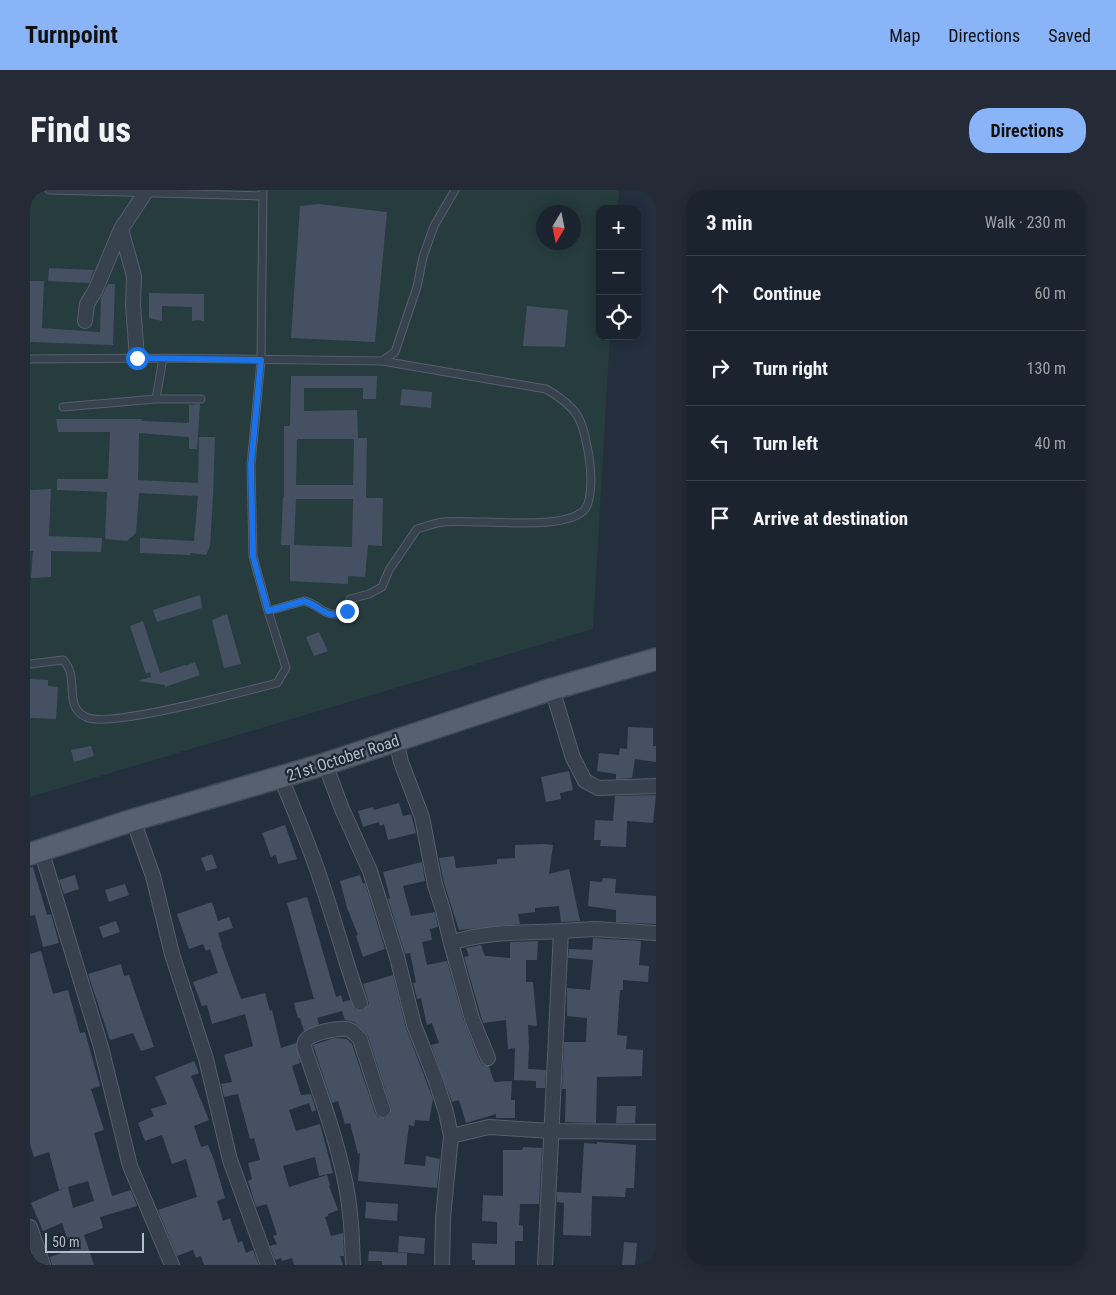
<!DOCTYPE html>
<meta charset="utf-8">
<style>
body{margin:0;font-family:"Roboto Condensed",sans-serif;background:#242b36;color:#f1f3f6}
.controls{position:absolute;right:15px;top:15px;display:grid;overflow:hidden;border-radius:10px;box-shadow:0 2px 12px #0003}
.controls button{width:45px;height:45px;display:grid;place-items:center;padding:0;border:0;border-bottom:1px solid #39404a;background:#1b232e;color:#f1f3f6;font:25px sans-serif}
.compass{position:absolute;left:506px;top:15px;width:45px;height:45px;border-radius:50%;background:#1b232e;box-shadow:0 2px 12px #0003;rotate:190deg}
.scale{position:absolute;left:15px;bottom:12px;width:99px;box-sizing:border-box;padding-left:5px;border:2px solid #b4bcc9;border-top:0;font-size:14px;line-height:18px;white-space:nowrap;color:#b4bcc9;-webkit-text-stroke:4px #1d2633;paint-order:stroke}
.stop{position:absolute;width:15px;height:15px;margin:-11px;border:4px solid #1a73e8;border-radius:50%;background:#fff}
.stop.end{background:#1a73e8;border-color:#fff;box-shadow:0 1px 5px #0008}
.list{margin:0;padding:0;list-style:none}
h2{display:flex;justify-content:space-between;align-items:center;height:65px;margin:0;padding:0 20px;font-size:21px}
h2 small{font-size:16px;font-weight:400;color:#a0a4aa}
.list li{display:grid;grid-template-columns:32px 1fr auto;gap:15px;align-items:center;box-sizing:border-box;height:75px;padding:0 20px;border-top:1px solid #39404a}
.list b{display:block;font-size:19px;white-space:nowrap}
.list em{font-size:16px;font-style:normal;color:#a0a4aa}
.icon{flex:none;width:28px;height:28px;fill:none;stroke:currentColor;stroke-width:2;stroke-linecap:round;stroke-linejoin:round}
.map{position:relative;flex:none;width:626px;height:1075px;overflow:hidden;border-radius:20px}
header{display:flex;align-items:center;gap:30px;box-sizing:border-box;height:70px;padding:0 25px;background:#8ab4f8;color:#111}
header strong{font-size:24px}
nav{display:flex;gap:28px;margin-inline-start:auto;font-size:18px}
.intro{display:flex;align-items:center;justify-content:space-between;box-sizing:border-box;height:120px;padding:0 30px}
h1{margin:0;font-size:35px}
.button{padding:12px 22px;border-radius:20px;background:#8ab4f8;color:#111;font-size:18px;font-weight:700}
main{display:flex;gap:30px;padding:0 30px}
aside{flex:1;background:#1b232e;border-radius:20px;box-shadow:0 2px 12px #0003}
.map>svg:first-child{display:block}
</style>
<header>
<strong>Turnpoint</strong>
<nav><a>Map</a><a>Directions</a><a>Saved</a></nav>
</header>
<div class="intro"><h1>Find us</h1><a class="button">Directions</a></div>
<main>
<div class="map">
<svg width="626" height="1075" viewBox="0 0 626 1075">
<rect width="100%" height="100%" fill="#242f3e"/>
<path fill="#263c3f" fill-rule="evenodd" d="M 0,0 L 589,0 L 588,19 L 570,19 L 570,146 L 580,146 L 563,439 L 0,607 ZM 514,22 L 544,22 L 544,52 L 514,52 Z"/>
<path fill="#455162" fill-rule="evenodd" d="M 288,14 L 357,22 L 345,152 L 261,148 L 270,16 Z
M 19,78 L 64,80 L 59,93 L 18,91 Z
M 0,91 L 14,91 L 12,138 L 70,142 L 71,108 L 78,94 L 85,94 L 83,155 L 0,152 Z
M 119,103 L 174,104 L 174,131 L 168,130 L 162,131 L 162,117 L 132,116 L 132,131 L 119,128 Z
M 497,116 L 538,120 L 535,157 L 493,156 Z
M 261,186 L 347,186 L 346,209 L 333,209 L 333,198 L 274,198 L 274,221 L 327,220 L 328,248 L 337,248 L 336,308 L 353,308 L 352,356 L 338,355 L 335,387 L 318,386 L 318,394 L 260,391 L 260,355 L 251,355 L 253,307 L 254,307 L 254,236 L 260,236 ZM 267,249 L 324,249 L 323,295 L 266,295 ZM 266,309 L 323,309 L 322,357 L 264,355 Z
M 372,199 L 402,202 L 401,218 L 370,215 Z
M 170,214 L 167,259 L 159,259 L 159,247 L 109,243 L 108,290 L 168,293 L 169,247 L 185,247 L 183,307 L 180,356 L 176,365 L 160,363 L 160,365 L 110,363 L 110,348 L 164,351 L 168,306 L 109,303 L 106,343 L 97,351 L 75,349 L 77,302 L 27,300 L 27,289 L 78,289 L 80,242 L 28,242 L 26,229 L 111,229 L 112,231 L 159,233 L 159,215 Z
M 21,299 L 19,346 L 72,348 L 71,362 L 21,361 L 21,387 L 1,388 L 3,361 L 0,361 L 0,300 Z
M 170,405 L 172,418 L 127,432 L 123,420 Z
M 197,424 L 211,474 L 194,478 L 182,430 Z
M 113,431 L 130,483 L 155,475 L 155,476 L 165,472 L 170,485 L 135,497 L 135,495 L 108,491 L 121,487 L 120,482 L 116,484 L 100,436 Z
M 289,442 L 298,461 L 284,466 L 276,447 Z
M 0,489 L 18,490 L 18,496 L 28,497 L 26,529 L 0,528 Z
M 598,537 L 623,538 L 623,556 L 626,556 L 626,572 L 605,569 L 602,588 L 586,589 L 586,584 L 567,581 L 569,563 L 589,565 L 590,558 L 597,559 Z
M 61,556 L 64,566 L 44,572 L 41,560 Z
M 539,581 L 543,600 L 530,603 L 531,609 L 516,612 L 511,587 Z
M 626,605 L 623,633 L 597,631 L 596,657 L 570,656 L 571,650 L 564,650 L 565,630 L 583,631 L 585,606 Z
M 369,613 L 373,626 L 381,624 L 386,643 L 358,650 L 354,634 L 350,636 L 349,632 L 333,637 L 328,621 L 343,617 L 344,620 Z
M 255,635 L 267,669 L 248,674 L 246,665 L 241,667 L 232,643 Z
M 513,654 L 523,655 L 519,684 L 539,679 L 550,731 L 531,732 L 529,716 L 505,718 L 505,722 L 488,724 L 490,734 L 429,740 L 414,693 L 409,668 L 424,666 L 426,678 L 467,674 L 467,669 L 485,668 L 485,655 Z
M 182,664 L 187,678 L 176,681 L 171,668 Z
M 392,672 L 395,691 L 373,696 L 381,726 L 405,722 L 408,737 L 400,739 L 402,750 L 392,752 L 397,775 L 417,771 L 434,831 L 450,871 L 453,875 L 459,876 L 464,892 L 482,891 L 481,910 L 485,910 L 485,928 L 466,928 L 466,924 L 436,933 L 429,910 L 422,912 L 401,855 L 409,853 L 402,833 L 397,835 L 391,808 L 387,809 L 383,793 L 386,792 L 380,763 L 375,764 L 358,709 L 360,708 L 353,682 Z
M 0,677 L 3,677 L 17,725 L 21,724 L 29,753 L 13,757 L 5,725 L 0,726 Z
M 45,685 L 49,699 L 34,704 L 29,690 Z
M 330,685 L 333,694 L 335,693 L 355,759 L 333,767 L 326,746 L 328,745 L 317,718 L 310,691 Z
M 573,688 L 586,689 L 585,703 L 626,706 L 626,734 L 586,732 L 586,720 L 558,716 L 560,691 L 572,692 Z
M 95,694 L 99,705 L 79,712 L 75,700 Z
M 277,707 L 306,807 L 311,805 L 313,812 L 320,810 L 325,820 L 333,821 L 339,814 L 333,794 L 363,785 L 376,838 L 403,909 L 399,931 L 385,930 L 384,936 L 379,935 L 374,974 L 395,976 L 396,966 L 410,969 L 407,998 L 328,991 L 330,963 L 328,964 L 320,933 L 315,934 L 308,911 L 302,913 L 283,855 L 304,848 L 317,849 L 322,854 L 345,923 L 348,927 L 355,928 L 360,925 L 361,918 L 338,846 L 331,838 L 324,832 L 315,830 L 312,821 L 287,828 L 289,834 L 274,841 L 270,828 L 268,828 L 264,813 L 284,809 L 257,713 Z
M 182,712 L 188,731 L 199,727 L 203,738 L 188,743 L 192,755 L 191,755 L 211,809 L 235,803 L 240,821 L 242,820 L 251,858 L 266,853 L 270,873 L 262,876 L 271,905 L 281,904 L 286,920 L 282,922 L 279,913 L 259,920 L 266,941 L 290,934 L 303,983 L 289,986 L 285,967 L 253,976 L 259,997 L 297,985 L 300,995 L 299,996 L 308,1020 L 298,1024 L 298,1026 L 295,1027 L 301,1046 L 313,1043 L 314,1066 L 310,1066 L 313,1075 L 264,1075 L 262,1068 L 252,1071 L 251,1068 L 245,1070 L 240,1056 L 247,1054 L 243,1046 L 247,1045 L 237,1014 L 226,1017 L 218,991 L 222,989 L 218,973 L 230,970 L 224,948 L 220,949 L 208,904 L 194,907 L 191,894 L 202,892 L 194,865 L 223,856 L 215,824 L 182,834 L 177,815 L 172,816 L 163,792 L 188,783 L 180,759 L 176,761 L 173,754 L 159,759 L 147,724 Z
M 86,731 L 90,742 L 73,748 L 69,737 Z
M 563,748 L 611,751 L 609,775 L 619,776 L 618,792 L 593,790 L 593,800 L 590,800 L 587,845 L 597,846 L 596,859 L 613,860 L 612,886 L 567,887 L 566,933 L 535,932 L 536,899 L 532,899 L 534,852 L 556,852 L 557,828 L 537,826 L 537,798 L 560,800 L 563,770 L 538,768 L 539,759 L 562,760 Z
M 508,751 L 507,770 L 496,770 L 496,792 L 503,792 L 507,836 L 498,835 L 499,857 L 498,879 L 516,880 L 515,898 L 506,898 L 506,891 L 484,890 L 485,858 L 478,859 L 476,830 L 453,833 L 434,767 L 439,766 L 436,758 L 451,755 L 455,766 L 480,768 L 480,752 Z
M 11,761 L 23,804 L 38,800 L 50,843 L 55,842 L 70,896 L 61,899 L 74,940 L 64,943 L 82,1006 L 101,1000 L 107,1016 L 70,1027 L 73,1038 L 54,1045 L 64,1075 L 22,1075 L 20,1067 L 41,1060 L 32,1033 L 13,1041 L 1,1013 L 35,998 L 29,1000 L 19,962 L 4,967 L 0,954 L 0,764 ZM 58,991 L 64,1011 L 43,1018 L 38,997 Z
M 91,774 L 94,786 L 99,785 L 124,857 L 111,861 L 103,843 L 80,850 L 58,784 Z
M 164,871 L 169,883 L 161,886 L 179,930 L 164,936 L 171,957 L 178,955 L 184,970 L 195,1008 L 187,1011 L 193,1031 L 200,1028 L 208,1053 L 212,1051 L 216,1063 L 223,1060 L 229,1075 L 174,1075 L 171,1066 L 166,1068 L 163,1060 L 147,1066 L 128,1020 L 167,1007 L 156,969 L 142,974 L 132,945 L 115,951 L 108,933 L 124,926 L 121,919 L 137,914 L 125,887 Z
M 587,916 L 606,916 L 605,933 L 586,933 Z
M 567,952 L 606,955 L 604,998 L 596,998 L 595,1007 L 562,1006 L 561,1046 L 533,1045 L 534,1013 L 527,1012 L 527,1002 L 551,1003 L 554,953 L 567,954 Z
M 493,957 L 512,958 L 509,1014 L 490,1014 L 489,1035 L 493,1036 L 493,1051 L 485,1051 L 485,1075 L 445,1075 L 445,1070 L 442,1070 L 442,1053 L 467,1054 L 467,1032 L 452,1031 L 453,1005 L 473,1006 L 473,960 L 492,960 Z
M 336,1012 L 368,1014 L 367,1031 L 335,1028 Z
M 369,1046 L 395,1048 L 394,1064 L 368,1062 Z
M 594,1052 L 607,1053 L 605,1075 L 592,1075 Z
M 339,1061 L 377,1063 L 377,1075 L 352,1075 L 352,1071 L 338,1071 Z"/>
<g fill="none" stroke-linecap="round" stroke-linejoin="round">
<defs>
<path id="lane" d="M 19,0 L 233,6
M 0,169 L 133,168 L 352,171 L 516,199 C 550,219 552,229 559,266 C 561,278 563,309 555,319 C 536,343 443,328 413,332 C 404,333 395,337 387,339 L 359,380 L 352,397 L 339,404 L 320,409 L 317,421 C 295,431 292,415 274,411 L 238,421
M 352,171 L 365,162 L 387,97 L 393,67 L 404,36 L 425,0
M 126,209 L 133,168
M 33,217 L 126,209 L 171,209
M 0,474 L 33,470 C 51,488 32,516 56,527 C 79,539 215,501 247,493 L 256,478 L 238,421 L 223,366 L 221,275 L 231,170 L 233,0"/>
<path id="street" d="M 91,39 L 104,86 L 103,115 L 107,168
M 55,131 L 57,114 L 65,101 L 91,39 L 115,3
M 522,499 L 543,568 L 555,591 L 568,598 L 626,596
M 366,550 L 371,572 L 392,627 L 405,695 L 413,720 L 421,753 C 456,741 495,743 531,741
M 295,574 L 312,619 L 340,681 L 367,767 L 384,835 L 406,891 L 416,922 L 421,946
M 251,588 C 264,620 278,652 289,685 C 304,728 315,771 330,813
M 103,630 L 123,686 L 142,764 L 176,869 L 200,970 L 238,1075
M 11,660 L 71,857 L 100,976 L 142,1075
M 421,753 L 442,829 L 458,868
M 0,1037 L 13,1075
M 323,1075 C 322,1047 321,1019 315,991 C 306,947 290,903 275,860 C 274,857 274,854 275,852 C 278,843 312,836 320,840 C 324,842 327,846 330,849 L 353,920
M 412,1075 L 413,1028 L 421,946 L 459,937 L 521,941 L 626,942
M 515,1075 L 531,741 L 565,739 L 626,743"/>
<path id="primary" d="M 0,664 L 103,630 L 295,574 L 522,499 L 626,469"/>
</defs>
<use href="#lane" stroke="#565f6c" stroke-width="9"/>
<use href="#street" stroke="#565f6c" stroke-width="16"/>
<use href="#primary" stroke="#414a57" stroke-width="24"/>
<use href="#lane" stroke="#38414e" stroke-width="7"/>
<use href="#street" stroke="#38414e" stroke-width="14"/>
<use href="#primary" stroke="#56606e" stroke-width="21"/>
</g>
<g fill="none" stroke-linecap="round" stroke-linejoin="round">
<path stroke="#1a73e8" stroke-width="6" d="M 107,168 L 231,170 L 221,275 L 223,366 L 238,421 L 274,411 C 292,416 295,431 317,421"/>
</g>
<g text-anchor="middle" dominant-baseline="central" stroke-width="4.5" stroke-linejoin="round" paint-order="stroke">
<g font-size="16" fill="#b4bcc9" stroke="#1d2633">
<text transform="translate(313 568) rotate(-18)">21st October Road</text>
</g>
</g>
</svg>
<div class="controls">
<button>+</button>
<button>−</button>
<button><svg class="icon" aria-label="locate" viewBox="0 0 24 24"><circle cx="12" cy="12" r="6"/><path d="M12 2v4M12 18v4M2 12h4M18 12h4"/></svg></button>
</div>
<svg class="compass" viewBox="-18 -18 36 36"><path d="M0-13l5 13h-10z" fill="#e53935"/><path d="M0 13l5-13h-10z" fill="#a0a4aa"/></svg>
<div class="scale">50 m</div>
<div class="stop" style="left:107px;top:168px"></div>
<div class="stop end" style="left:317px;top:421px"></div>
</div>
<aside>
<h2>3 min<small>Walk · 230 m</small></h2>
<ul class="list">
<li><svg class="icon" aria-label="ahead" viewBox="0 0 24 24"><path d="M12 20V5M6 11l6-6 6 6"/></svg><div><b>Continue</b></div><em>60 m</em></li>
<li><svg class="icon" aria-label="right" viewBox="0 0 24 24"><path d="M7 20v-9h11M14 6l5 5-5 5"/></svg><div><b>Turn right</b></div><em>130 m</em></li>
<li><svg class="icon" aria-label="left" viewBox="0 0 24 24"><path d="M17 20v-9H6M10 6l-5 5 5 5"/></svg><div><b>Turn left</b></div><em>40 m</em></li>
<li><svg class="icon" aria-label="arrive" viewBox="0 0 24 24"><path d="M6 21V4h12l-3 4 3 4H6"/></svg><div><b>Arrive at destination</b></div></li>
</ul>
</aside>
</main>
